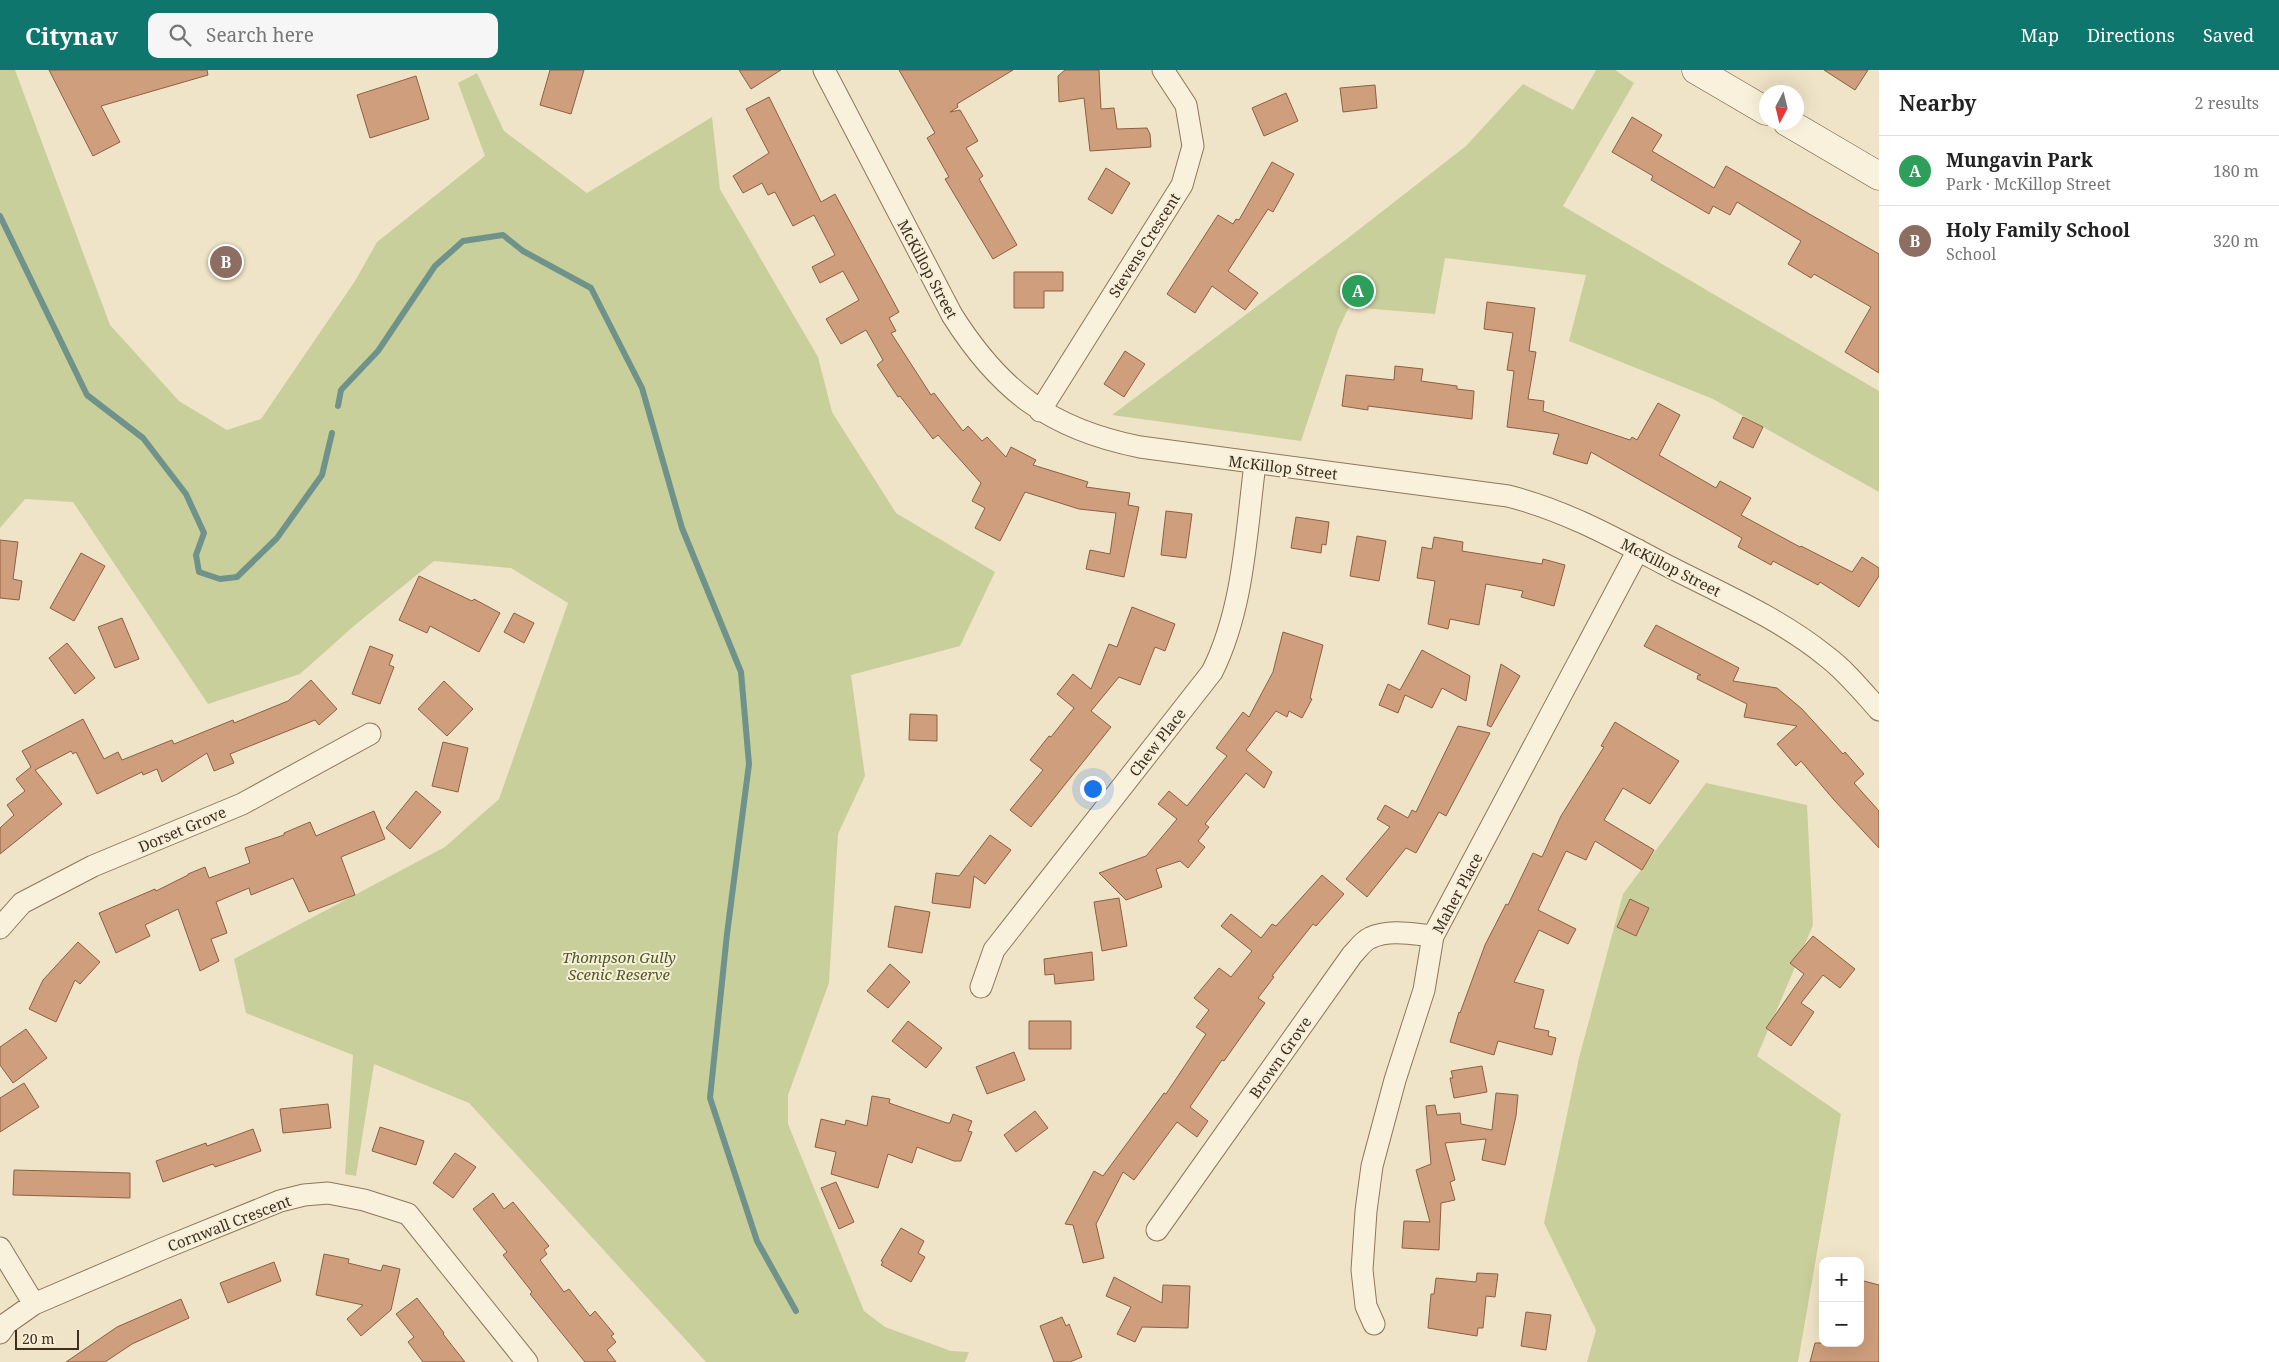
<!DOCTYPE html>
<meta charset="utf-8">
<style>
body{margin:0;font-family:"Noto Serif",serif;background:#f6f6f6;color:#222}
.controls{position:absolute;right:15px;bottom:15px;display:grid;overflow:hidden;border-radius:10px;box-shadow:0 5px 20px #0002}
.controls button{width:45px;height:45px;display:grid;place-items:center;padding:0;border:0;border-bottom:1px solid #e0e0e0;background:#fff;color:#222;font:25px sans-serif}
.compass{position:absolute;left:1759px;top:15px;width:45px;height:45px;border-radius:50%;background:#fff;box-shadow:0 5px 20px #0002;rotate:187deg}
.scale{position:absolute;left:15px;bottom:12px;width:64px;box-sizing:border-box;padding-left:5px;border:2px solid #3d2e20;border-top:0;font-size:14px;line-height:18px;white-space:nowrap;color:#3d2e20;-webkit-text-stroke:4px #f7eed8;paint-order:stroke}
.you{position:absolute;left:1092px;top:718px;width:18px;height:18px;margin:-12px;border:4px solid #fff;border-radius:50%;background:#1a73e8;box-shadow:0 0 0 8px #1a73e833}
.badge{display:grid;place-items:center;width:32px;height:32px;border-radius:50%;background:#0f766e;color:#fff;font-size:16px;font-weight:700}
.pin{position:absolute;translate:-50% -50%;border:2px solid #fff;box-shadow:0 1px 5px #0006}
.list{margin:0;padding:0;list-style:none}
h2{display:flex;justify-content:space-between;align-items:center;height:65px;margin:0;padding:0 20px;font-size:21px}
h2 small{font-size:16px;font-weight:400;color:#767676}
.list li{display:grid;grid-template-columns:32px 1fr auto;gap:15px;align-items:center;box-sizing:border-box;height:70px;padding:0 20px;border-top:1px solid #e0e0e0}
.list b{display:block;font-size:19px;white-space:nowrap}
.list p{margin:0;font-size:16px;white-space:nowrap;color:#767676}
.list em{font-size:16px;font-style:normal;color:#767676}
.icon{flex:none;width:28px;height:28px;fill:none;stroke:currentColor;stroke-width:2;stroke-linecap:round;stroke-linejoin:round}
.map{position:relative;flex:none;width:1879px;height:1292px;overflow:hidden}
header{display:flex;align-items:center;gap:30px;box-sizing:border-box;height:70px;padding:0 25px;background:#0f766e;color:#fff}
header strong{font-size:24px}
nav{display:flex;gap:28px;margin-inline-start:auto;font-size:18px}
.search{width:350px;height:45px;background:#f6f6f6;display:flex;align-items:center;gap:12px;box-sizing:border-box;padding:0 18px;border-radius:10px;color:#767676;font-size:19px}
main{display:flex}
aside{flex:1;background:#fff}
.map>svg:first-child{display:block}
</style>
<header>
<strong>Citynav</strong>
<div class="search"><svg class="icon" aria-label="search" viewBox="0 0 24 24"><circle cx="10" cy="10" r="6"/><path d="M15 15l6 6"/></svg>Search here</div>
<nav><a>Map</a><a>Directions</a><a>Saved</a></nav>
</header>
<main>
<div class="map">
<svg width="1879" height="1292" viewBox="0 0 1879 1292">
<rect width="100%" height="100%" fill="#f0e4c8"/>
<path fill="#c9cf9b" d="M 0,0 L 15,0 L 110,255 L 179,331 L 227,360 L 261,349 L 355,211 L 377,172 L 485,86 L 458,13 L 477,3 L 504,61 L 587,123 L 712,47 L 720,119 L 818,287 L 832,342 L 896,443 L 995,502 L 960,576 L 851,605 L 865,706 L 838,764 L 829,913 L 788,1025 L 788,1054 L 864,1241 L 885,1257 L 951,1281 L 969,1282 L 965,1292 L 706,1292 L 469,1033 L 374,994 L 356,1106 L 345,1104 L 353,985 L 246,943 L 234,889 L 445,777 L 499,729 L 568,533 L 511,498 L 434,491 L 355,555 L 300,604 L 208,634 L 73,432 L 25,429 L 0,458 Z
M 1596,0 L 1615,0 L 1634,13 L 1563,136 L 1879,321 L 1879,422 L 1713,329 L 1569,271 L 1586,205 L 1445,188 L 1435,244 L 1349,237 L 1338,260 L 1301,371 L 1112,345 L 1348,168 L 1466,76 L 1523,14 L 1573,40 Z
M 1706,713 L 1807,735 L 1813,855 L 1757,986 L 1841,1044 L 1798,1292 L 1587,1292 L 1596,1260 L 1544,1153 L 1579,988 L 1623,824 Z"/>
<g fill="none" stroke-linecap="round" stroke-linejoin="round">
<path stroke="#6f938a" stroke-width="6" d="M 0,146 L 87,325 L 143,368 L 186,424 L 204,463 L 196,485 L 199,502 L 220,509 L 237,507 L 277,468 L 322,405 L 332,363
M 338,336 L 341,320 L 378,281 L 435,196 L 463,171 L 503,165 L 523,181 L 591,218 L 642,318 L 682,458 L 741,602 L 749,694 L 727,864 L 710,1028 L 757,1171 L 796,1241"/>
</g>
<path fill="#cf9f7d" stroke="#8d5f41" d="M 49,0 L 207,0 L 208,5 L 101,36 L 120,72 L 93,86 Z
M 550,0 L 584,0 L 571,44 L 540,35 Z
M 739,0 L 781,0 L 751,19 Z
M 899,0 L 1013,0 L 957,34 L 958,37 L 950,42 L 960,40 L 978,71 L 966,78 L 983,106 L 979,109 L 1017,175 L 993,189 L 945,109 L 949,107 L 927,68 L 935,63 Z
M 1065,0 L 1099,0 L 1101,39 L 1114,38 L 1117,59 L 1147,58 L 1150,64 L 1151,77 L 1090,81 L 1084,28 L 1059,32 L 1058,6 Z
M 1824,0 L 1868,0 L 1855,20 Z
M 416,6 L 429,49 L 370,68 L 357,25 Z
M 1375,15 L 1377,38 L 1343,42 L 1340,18 Z
M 1286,23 L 1298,51 L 1264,66 L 1252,38 Z
M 769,27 L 821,132 L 835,124 L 899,242 L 889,248 L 896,261 L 891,263 L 931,325 L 934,323 L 963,361 L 968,356 L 982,371 L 987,367 L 1006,387 L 1011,377 L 1036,390 L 1033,395 L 1088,412 L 1086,417 L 1130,423 L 1128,435 L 1139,437 L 1124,507 L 1086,499 L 1090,480 L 1110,484 L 1116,443 L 1079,439 L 1025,422 L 1000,471 L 975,458 L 985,438 L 972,431 L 981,413 L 938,365 L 933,369 L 900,326 L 898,327 L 877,295 L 883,290 L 866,260 L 841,274 L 826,249 L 859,230 L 843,201 L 820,213 L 812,197 L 835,185 L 814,145 L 793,156 L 775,122 L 768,125 L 762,113 L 743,123 L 733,106 L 769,83 L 746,39 Z
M 1632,47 L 1662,65 L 1652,81 L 1714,118 L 1726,96 L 1879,184 L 1879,303 L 1845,282 L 1871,237 L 1814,204 L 1811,208 L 1788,194 L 1801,171 L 1737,132 L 1730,145 L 1713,136 L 1709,144 L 1651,110 L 1653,106 L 1612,82 Z
M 1272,92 L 1294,104 L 1273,142 L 1268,139 L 1228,201 L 1258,223 L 1245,240 L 1212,216 L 1195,243 L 1167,224 L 1218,145 L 1233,154 L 1236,149 L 1239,150 Z
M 1106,98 L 1130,113 L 1112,144 L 1088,129 Z
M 1014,202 L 1063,202 L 1063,221 L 1044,221 L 1044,238 L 1014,238 Z
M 1487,232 L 1535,238 L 1529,281 L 1536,282 L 1528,329 L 1544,331 L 1543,341 L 1630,370 L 1632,367 L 1637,370 L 1658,333 L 1680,345 L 1659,385 L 1716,418 L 1720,411 L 1751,428 L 1741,445 L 1800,477 L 1801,476 L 1852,502 L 1862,487 L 1879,498 L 1879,506 L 1859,537 L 1820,512 L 1818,515 L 1773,491 L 1771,495 L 1738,477 L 1742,468 L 1591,382 L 1587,394 L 1553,384 L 1559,364 L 1507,357 L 1514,301 L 1507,300 L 1513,263 L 1484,259 Z
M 1125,281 L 1145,294 L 1124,327 L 1104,314 Z
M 1395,296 L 1423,299 L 1421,311 L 1457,316 L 1457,319 L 1474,321 L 1472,349 L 1368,336 L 1368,340 L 1342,336 L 1346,305 L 1394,310 Z
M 1743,347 L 1763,357 L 1753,378 L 1733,368 Z
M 1166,441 L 1192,444 L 1186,488 L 1161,485 Z
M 1296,447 L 1329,452 L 1326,475 L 1322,474 L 1321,483 L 1291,478 Z
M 1357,466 L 1386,471 L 1379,511 L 1350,506 Z
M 1434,467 L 1463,472 L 1462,481 L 1542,494 L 1543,489 L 1565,495 L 1554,536 L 1521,527 L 1523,521 L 1486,514 L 1479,555 L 1450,549 L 1448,559 L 1428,554 L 1435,511 L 1417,508 L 1422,477 L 1432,479 Z
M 0,470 L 18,472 L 13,509 L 22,511 L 19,530 L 0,528 Z
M 81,483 L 105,496 L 74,551 L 50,538 Z
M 419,506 L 472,531 L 474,529 L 500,543 L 479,582 L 430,556 L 427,563 L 399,550 Z
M 1132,537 L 1175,554 L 1165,581 L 1155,577 L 1140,615 L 1119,607 L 1091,641 L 1111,657 L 1031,757 L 1010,740 L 1043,700 L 1030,690 L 1049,666 L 1051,667 L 1074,638 L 1057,624 L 1073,604 L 1091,619 L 1109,574 L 1117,577 Z
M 514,543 L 534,553 L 524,573 L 504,562 Z
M 122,548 L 139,589 L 115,598 L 98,557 Z
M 1656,555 L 1739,598 L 1733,611 L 1777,618 L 1802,639 L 1843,684 L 1845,682 L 1864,704 L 1854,713 L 1879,741 L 1879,778 L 1834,730 L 1801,691 L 1796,696 L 1777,674 L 1797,656 L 1744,647 L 1747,634 L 1697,609 L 1698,605 L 1701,605 L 1644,576 Z
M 1283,562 L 1323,575 L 1310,628 L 1312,629 L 1302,648 L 1289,641 L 1287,647 L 1276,641 L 1246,680 L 1272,702 L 1264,718 L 1246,703 L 1205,754 L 1209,757 L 1198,771 L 1205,777 L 1188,798 L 1180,791 L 1156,799 L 1162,817 L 1126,830 L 1099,803 L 1146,786 L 1177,749 L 1158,734 L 1169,721 L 1187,736 L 1227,686 L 1216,678 L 1243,642 L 1249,647 L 1273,602 Z
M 67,573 L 95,608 L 75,624 L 49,588 Z
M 370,576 L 393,585 L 389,595 L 394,597 L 380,634 L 352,624 Z
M 1422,580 L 1470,606 L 1466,631 L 1442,618 L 1432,638 L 1405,625 L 1398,643 L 1379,635 L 1388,614 L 1400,620 Z
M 1501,594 L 1520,606 L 1491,657 L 1487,655 Z
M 311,610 L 337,639 L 319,655 L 315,650 L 230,684 L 234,693 L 214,701 L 207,683 L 162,712 L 157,699 L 143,705 L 142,702 L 97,724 L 76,682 L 73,684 L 71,681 L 35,700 L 62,734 L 0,784 L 0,758 L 14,745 L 7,735 L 25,721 L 16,709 L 31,697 L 22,681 L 37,673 L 83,649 L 104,689 L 118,682 L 122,690 L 172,670 L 174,674 L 233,650 L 234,653 L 288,631 Z
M 444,611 L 473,639 L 447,666 L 418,639 Z
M 910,644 L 937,645 L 937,671 L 909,670 Z
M 1615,652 L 1679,691 L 1650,734 L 1623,718 L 1604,750 L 1654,780 L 1642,800 L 1595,771 L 1586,790 L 1566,781 L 1538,840 L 1576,859 L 1568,874 L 1539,860 L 1514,912 L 1544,920 L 1534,958 L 1549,961 L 1548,966 L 1556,968 L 1552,985 L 1498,971 L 1494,985 L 1450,972 L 1459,942 L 1460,943 L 1485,875 L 1506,834 L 1508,835 L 1533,783 L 1542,787 L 1561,746 L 1604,677 L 1601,676 Z
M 1458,656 L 1490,663 L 1446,746 L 1439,742 L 1416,783 L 1406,778 L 1367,827 L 1346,809 L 1390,757 L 1377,749 L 1385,735 L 1408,748 L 1412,740 L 1416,742 Z
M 443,672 L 468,678 L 458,722 L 432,716 Z
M 416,721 L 441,742 L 410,779 L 386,758 Z
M 374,741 L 385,769 L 341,787 L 355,825 L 309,842 L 293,808 L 251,825 L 249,818 L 216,832 L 227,863 L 211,869 L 219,891 L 200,901 L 178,839 L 145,855 L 150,866 L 116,883 L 99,843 L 155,819 L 156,821 L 188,805 L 188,804 L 205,797 L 209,808 L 250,793 L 245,778 L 284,765 L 284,763 L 310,752 L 316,766 Z
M 990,765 L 1011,780 L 985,814 L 974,806 L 970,838 L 932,833 L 936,803 L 959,806 Z
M 1322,805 L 1344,824 L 1316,856 L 1313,854 L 1272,906 L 1274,907 L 1258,928 L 1265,933 L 1224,991 L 1222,990 L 1190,1037 L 1208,1051 L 1197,1067 L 1177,1052 L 1134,1110 L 1123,1102 L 1096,1154 L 1104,1188 L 1083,1193 L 1073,1155 L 1065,1154 L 1094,1101 L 1103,1106 L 1164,1023 L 1166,1024 L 1206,964 L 1196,957 L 1209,940 L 1194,928 L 1219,898 L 1231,907 L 1252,881 L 1221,856 L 1231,844 L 1261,868 L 1272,854 L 1276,856 Z
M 1119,828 L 1127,876 L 1102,881 L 1094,832 Z
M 1630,829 L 1649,838 L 1636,866 L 1617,857 Z
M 895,836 L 930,842 L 922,883 L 888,877 Z
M 1813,866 L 1855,899 L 1840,918 L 1823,905 L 1801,933 L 1814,942 L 1791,976 L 1766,958 L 1804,904 L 1790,893 Z
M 78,872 L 100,892 L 80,914 L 75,910 L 56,952 L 29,939 L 43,910 Z
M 1092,882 L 1094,910 L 1055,914 L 1054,904 L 1045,905 L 1044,889 Z
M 890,894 L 910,912 L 888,938 L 867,921 Z
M 908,951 L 942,978 L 926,998 L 892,971 Z
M 1029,951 L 1071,951 L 1071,979 L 1029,979 Z
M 26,959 L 47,988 L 13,1013 L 0,995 L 0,977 Z
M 1014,982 L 1025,1010 L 987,1024 L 976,997 Z
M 1482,996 L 1487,1022 L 1454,1028 L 1450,1008 L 1453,1008 L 1451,1001 Z
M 24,1013 L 39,1037 L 0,1062 L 0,1028 Z
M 1496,1023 L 1518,1025 L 1516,1046 L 1505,1095 L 1482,1090 L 1486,1069 L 1445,1073 L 1455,1110 L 1450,1112 L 1455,1130 L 1441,1133 L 1439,1180 L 1402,1178 L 1404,1151 L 1430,1152 L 1416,1100 L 1431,1094 L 1426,1036 L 1435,1035 L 1437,1045 L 1460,1043 L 1461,1054 L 1492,1060 Z
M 872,1026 L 890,1029 L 889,1033 L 947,1053 L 950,1053 L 953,1044 L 972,1051 L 968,1061 L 972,1062 L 961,1091 L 954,1091 L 917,1077 L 912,1093 L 888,1084 L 878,1118 L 831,1104 L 836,1082 L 815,1077 L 821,1049 L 845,1055 L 846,1050 L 867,1056 Z
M 328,1034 L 331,1058 L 283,1063 L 280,1039 Z
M 1035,1041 L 1048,1058 L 1016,1082 L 1004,1065 Z
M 380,1057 L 424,1071 L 416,1095 L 372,1081 Z
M 253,1059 L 261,1081 L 215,1097 L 213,1094 L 163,1112 L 156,1091 L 206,1073 L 207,1076 Z
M 455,1083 L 476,1097 L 453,1128 L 433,1113 Z
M 14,1100 L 130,1103 L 130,1128 L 13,1125 Z
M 836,1112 L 854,1152 L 839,1159 L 821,1118 Z
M 493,1123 L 504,1139 L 513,1132 L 549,1176 L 544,1180 L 547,1184 L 540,1190 L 564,1222 L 569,1219 L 590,1246 L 595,1241 L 614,1264 L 611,1266 L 616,1272 L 607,1280 L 616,1292 L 585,1292 L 530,1224 L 532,1222 L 503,1185 L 507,1182 L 473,1139 Z
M 901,1158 L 924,1171 L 918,1183 L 925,1187 L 911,1212 L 881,1195 L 883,1192 L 881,1191 Z
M 324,1184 L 349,1189 L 348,1193 L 381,1201 L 383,1195 L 400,1199 L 391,1240 L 361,1266 L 347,1249 L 363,1235 L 316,1225 Z
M 274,1192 L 281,1211 L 228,1233 L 220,1213 Z
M 1477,1203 L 1498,1204 L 1495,1227 L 1486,1226 L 1483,1258 L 1478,1258 L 1477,1266 L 1428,1258 L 1431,1224 L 1434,1224 L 1436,1208 L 1476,1212 Z
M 1114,1207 L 1162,1233 L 1163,1215 L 1190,1216 L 1188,1258 L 1142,1257 L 1135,1272 L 1117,1264 L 1131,1237 L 1106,1226 Z
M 1860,1210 L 1879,1215 L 1879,1292 L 1810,1292 L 1815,1273 L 1860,1273 Z
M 417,1228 L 444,1263 L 443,1264 L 465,1292 L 423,1292 L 408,1272 L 414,1267 L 396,1244 Z
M 181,1229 L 189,1248 L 132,1274 L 105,1292 L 66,1292 L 117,1257 Z
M 1526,1242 L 1551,1245 L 1546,1280 L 1521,1276 Z
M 1062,1247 L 1066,1256 L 1069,1254 L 1082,1287 L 1070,1292 L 1054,1292 L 1040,1256 Z"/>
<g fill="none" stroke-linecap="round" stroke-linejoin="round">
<defs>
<path id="minor" d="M 824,0 L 952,245 C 1000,321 1050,359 1140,377 L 1508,426 C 1564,440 1613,467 1664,494 C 1718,522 1778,547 1826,586 C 1846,601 1862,621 1879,640
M 1040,341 L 1182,115 L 1193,76 L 1186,35 L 1163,0
M 0,858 L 22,833 L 93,796 L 242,734 L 370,664
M 981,917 L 994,880 L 1212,602 C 1244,538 1246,463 1255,394
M 1157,1160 L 1352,885 C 1357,880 1363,871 1370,868 C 1389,859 1413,864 1433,866
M 0,1178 L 34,1234
M 1374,1254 L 1366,1236 L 1362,1200 L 1366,1141 L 1372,1096 L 1395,1010 L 1424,920 L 1433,866 L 1638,480
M 0,1263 L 7,1253 L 34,1234 L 162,1179 L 280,1131 L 304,1125 L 328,1123 L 364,1130 L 408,1144 L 527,1292"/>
<path id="secondary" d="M 1696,0 L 1766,41
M 1787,52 L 1879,106"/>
</defs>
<use href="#minor" stroke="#8d765c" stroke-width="23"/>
<use href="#secondary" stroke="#6f573f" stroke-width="29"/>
<use href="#minor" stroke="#faf1dc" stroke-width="21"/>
<use href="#secondary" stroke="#faf1dc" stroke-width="28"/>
</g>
<g text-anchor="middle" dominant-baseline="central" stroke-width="4" stroke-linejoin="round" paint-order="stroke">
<g font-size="15" fill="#3d2e20" stroke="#f7eed8">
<text transform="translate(1144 175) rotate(-58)">Stevens Crescent</text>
<text transform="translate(928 199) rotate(62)">McKillop Street</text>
<text transform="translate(1283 397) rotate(7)">McKillop Street</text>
<text transform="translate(1671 497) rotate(27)">McKillop Street</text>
<text transform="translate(1157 672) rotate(-52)">Chew Place</text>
<text transform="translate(182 759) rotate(-23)">Dorset Grove</text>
<text transform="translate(1457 823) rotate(-62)">Maher Place</text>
<text transform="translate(1280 987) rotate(-55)">Brown Grove</text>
<text transform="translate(229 1153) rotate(-21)">Cornwall Crescent</text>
</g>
<g font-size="15" font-style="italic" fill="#4d5a26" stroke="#f7eed8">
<text x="619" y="887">Thompson Gully<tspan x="619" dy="17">Scenic Reserve</tspan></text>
</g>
</g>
</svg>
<div class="controls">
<button>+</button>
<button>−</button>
</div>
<svg class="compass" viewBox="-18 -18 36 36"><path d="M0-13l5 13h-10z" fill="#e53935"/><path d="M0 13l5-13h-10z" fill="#767676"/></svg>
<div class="scale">20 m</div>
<div class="you"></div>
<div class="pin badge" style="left:1358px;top:221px;background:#2e9e5b">A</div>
<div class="pin badge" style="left:226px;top:192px;background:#8d6e63">B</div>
</div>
<aside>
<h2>Nearby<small>2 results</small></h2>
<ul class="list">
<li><span class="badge" style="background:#2e9e5b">A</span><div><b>Mungavin Park</b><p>Park · McKillop Street</p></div><em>180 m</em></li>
<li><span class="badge" style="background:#8d6e63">B</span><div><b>Holy Family School</b><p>School</p></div><em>320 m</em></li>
</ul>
</aside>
</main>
